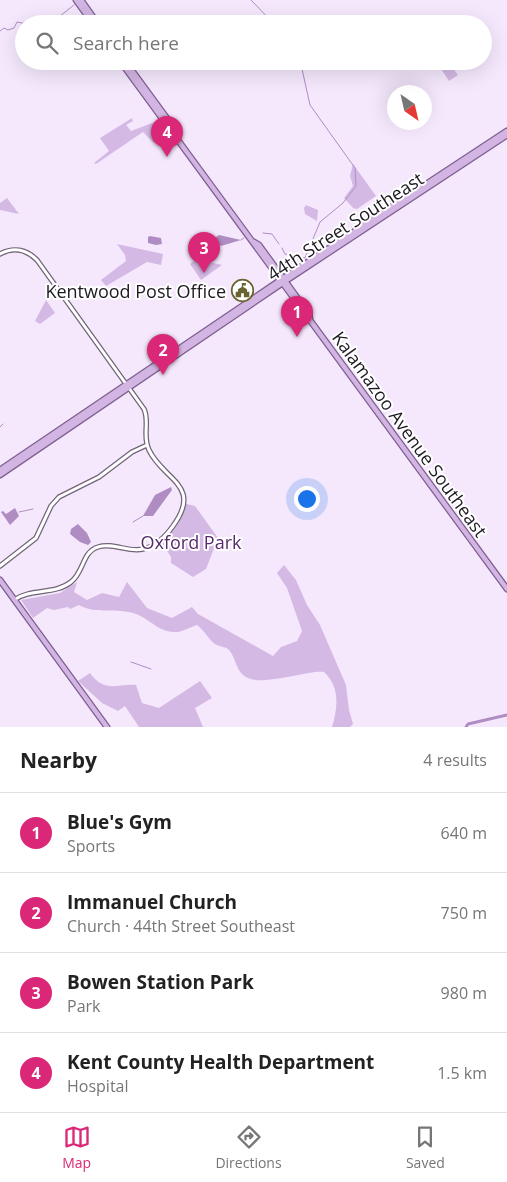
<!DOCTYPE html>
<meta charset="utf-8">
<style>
body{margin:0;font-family:"Open Sans",sans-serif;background:#f6f6f6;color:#222}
.compass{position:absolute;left:387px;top:85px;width:45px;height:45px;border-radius:50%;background:#fff;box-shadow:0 5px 20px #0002;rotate:146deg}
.you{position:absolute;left:306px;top:498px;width:18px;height:18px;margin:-12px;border:4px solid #fff;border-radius:50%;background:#1a73e8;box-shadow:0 0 0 8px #1a73e833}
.badge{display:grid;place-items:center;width:32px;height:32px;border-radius:50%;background:#db2777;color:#fff;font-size:16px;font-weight:700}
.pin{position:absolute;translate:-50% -41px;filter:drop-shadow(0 1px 2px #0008)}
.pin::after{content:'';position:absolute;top:26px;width:18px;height:15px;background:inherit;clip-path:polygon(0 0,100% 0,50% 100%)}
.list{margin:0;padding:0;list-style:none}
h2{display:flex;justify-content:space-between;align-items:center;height:65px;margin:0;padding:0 20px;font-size:21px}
h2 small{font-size:16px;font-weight:400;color:#767676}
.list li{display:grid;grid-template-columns:32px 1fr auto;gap:15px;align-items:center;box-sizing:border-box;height:80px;padding:0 20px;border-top:1px solid #e0e0e0}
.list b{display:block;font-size:19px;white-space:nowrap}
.list p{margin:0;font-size:16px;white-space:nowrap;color:#767676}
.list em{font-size:16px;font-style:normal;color:#767676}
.icon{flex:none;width:28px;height:28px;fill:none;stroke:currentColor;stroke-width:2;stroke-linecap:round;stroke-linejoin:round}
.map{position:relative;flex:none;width:507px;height:727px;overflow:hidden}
.search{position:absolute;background:#fff;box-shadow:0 5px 20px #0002;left:15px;right:15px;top:15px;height:55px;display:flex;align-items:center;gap:12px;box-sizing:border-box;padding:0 18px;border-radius:28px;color:#767676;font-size:19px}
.sheet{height:385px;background:#fff}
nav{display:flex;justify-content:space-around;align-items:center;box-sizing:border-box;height:70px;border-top:1px solid #e0e0e0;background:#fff;font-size:14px;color:#767676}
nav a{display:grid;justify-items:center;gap:2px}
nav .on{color:#db2777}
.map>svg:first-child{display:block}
</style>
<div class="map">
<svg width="507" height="727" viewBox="0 0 507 727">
<rect width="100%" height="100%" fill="#f5e8fd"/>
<path fill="#d4b9e4" d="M 452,62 L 452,67 L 458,75 L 449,81 L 441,69 Z
M 132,118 L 133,121 L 126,125 L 131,131 L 160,120 L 164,126 L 156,136 L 157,142 L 154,143 L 143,132 L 96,164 L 94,163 L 109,151 L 100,138 Z
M 353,164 L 376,196 L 357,209 L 353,208 L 344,198 L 353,186 L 350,176 Z
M 7,198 L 19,214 L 0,210 L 0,203 Z
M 306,205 L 318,210 L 317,221 L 305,214 L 304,208 Z
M 117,244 L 163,254 L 161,265 L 147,262 L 106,286 L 101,280 L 126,261 L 125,255 Z
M 196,259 L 222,265 L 201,280 L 190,264 Z
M 46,300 L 55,313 L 40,324 L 35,321 Z
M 183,503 L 195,506 L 218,538 L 206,569 L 193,577 L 171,563 L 171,557 L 160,540 L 179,517 Z
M 284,565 L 296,580 L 307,605 L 320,625 L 346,685 L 349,710 L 353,724 L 350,727 L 332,727 C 338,707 340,687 324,672 C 305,670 256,690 242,674 C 236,668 235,657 229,650 C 225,646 220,647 215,644 C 209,640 205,631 197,625 C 190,627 181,633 174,632 C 157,631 150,619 136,614 C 116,607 97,615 79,605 L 70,609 L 68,607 L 54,610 L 47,608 L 33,618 L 21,600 L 60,593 L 77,582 L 74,592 L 87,600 L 102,593 L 119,597 L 127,582 L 147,608 L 172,618 L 192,607 L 198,614 L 273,656 L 281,647 L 297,641 L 302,631 L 287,588 L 277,573 Z
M 90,673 C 105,694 118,683 136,685 L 142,703 L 159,708 L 200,681 L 212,698 L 195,708 L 203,727 L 139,727 L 125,706 L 118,711 L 102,703 L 78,681 Z"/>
<path fill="#af8dc2" d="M 219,235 L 241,240 L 221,246 L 215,240 L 216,237 Z
M 150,236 L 161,238 L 162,244 L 156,245 L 148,243 L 148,237 Z
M 171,487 L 172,490 L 153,516 L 143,516 L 155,495 Z
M 15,508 L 19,516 L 10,525 L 1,512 L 3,511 L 6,514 Z
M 78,524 L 87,533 L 91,542 L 88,545 L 80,542 L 70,534 L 71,529 Z"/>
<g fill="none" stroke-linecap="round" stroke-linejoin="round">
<path stroke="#af8dc2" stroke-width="1" d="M 251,0 L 274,24
M 30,24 L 59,21 L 60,16 L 74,5
M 0,31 L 4,28 L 8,30 L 14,28 L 17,22 L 27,24
M 301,61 L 301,62
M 263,233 L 272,234 L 279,244
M 241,240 L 244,238
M 282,248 L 285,254 L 305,258 L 320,222 L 343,203 L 356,186 L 355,168 L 310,105 L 302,69
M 0,427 L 3,424
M 19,512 L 33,509
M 133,522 L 143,516
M 131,662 L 151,669"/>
<path stroke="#af8dc2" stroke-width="3" d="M 466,727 L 468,724 L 507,715"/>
<defs>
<path id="minor" d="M 0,254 C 13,247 26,249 37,260 L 144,409 C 150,422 142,436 149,450 C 163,480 203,485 173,526 C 166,536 156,546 143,549 C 129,553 113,542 98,547 C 82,552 84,572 71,582 C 55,595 31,588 14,600
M 0,566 L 36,538 L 51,506 L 59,497 L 99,477 L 132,452 L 147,445"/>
<path id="major" d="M 76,0 L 93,24
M 81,0 L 98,24
M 120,61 L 507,589
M 125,61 L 177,132 L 178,137
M 254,242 L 259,245 L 309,314 L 310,319
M 0,470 L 282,279 L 507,131
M 0,475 L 284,282 L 507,135
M 0,580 L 107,727"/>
</defs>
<use href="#minor" stroke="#716578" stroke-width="5.5"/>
<use href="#major" stroke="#7f5f91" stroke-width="7"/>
<use href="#minor" stroke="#fff" stroke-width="3"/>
<use href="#major" stroke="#d2b5e2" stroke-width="4.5"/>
</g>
<defs>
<symbol id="civic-ring" viewBox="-11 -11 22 22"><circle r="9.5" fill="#fff" stroke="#696430" stroke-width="1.5"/><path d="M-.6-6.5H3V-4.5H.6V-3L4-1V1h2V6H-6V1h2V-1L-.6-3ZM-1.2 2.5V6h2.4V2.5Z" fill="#696430"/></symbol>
</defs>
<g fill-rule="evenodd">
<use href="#civic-ring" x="230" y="278" width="25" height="25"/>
</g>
<g text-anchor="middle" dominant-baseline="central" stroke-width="4" stroke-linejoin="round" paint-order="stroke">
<g font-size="18" fill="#1d1920" stroke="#fff">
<text transform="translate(345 226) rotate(-33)">44th Street Southeast</text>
<text transform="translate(410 434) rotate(54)">Kalamazoo Avenue Southeast</text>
</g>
<g font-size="18" fill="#1d1920" stroke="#fff" text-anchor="end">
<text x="226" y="291">Kentwood Post Office</text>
</g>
<g font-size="18" fill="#562a6b" stroke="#fff">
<text x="191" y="542">Oxford Park</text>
</g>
</g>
</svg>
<svg class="compass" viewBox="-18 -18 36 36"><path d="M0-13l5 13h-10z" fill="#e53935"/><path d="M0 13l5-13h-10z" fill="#767676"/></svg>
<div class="you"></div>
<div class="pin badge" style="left:297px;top:337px">1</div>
<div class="pin badge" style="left:163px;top:375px">2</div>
<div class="pin badge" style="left:204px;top:273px">3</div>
<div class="pin badge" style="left:167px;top:157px">4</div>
<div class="search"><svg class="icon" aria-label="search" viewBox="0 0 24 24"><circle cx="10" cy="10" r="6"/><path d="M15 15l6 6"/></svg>Search here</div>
</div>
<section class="sheet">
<h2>Nearby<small>4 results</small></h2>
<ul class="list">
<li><span class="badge">1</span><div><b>Blue's Gym</b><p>Sports</p></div><em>640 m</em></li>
<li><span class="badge">2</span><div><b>Immanuel Church</b><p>Church · 44th Street Southeast</p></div><em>750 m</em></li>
<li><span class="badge">3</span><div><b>Bowen Station Park</b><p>Park</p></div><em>980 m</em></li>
<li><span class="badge">4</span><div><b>Kent County Health Department</b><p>Hospital</p></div><em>1.5 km</em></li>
</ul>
</section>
<nav>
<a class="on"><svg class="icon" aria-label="map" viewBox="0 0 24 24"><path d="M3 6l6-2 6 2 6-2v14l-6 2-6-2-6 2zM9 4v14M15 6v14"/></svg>Map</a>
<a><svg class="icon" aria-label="directions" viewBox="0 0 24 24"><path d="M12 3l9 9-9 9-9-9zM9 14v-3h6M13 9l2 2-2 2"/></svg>Directions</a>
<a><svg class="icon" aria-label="saved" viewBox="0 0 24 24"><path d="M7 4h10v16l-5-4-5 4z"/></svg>Saved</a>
</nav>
